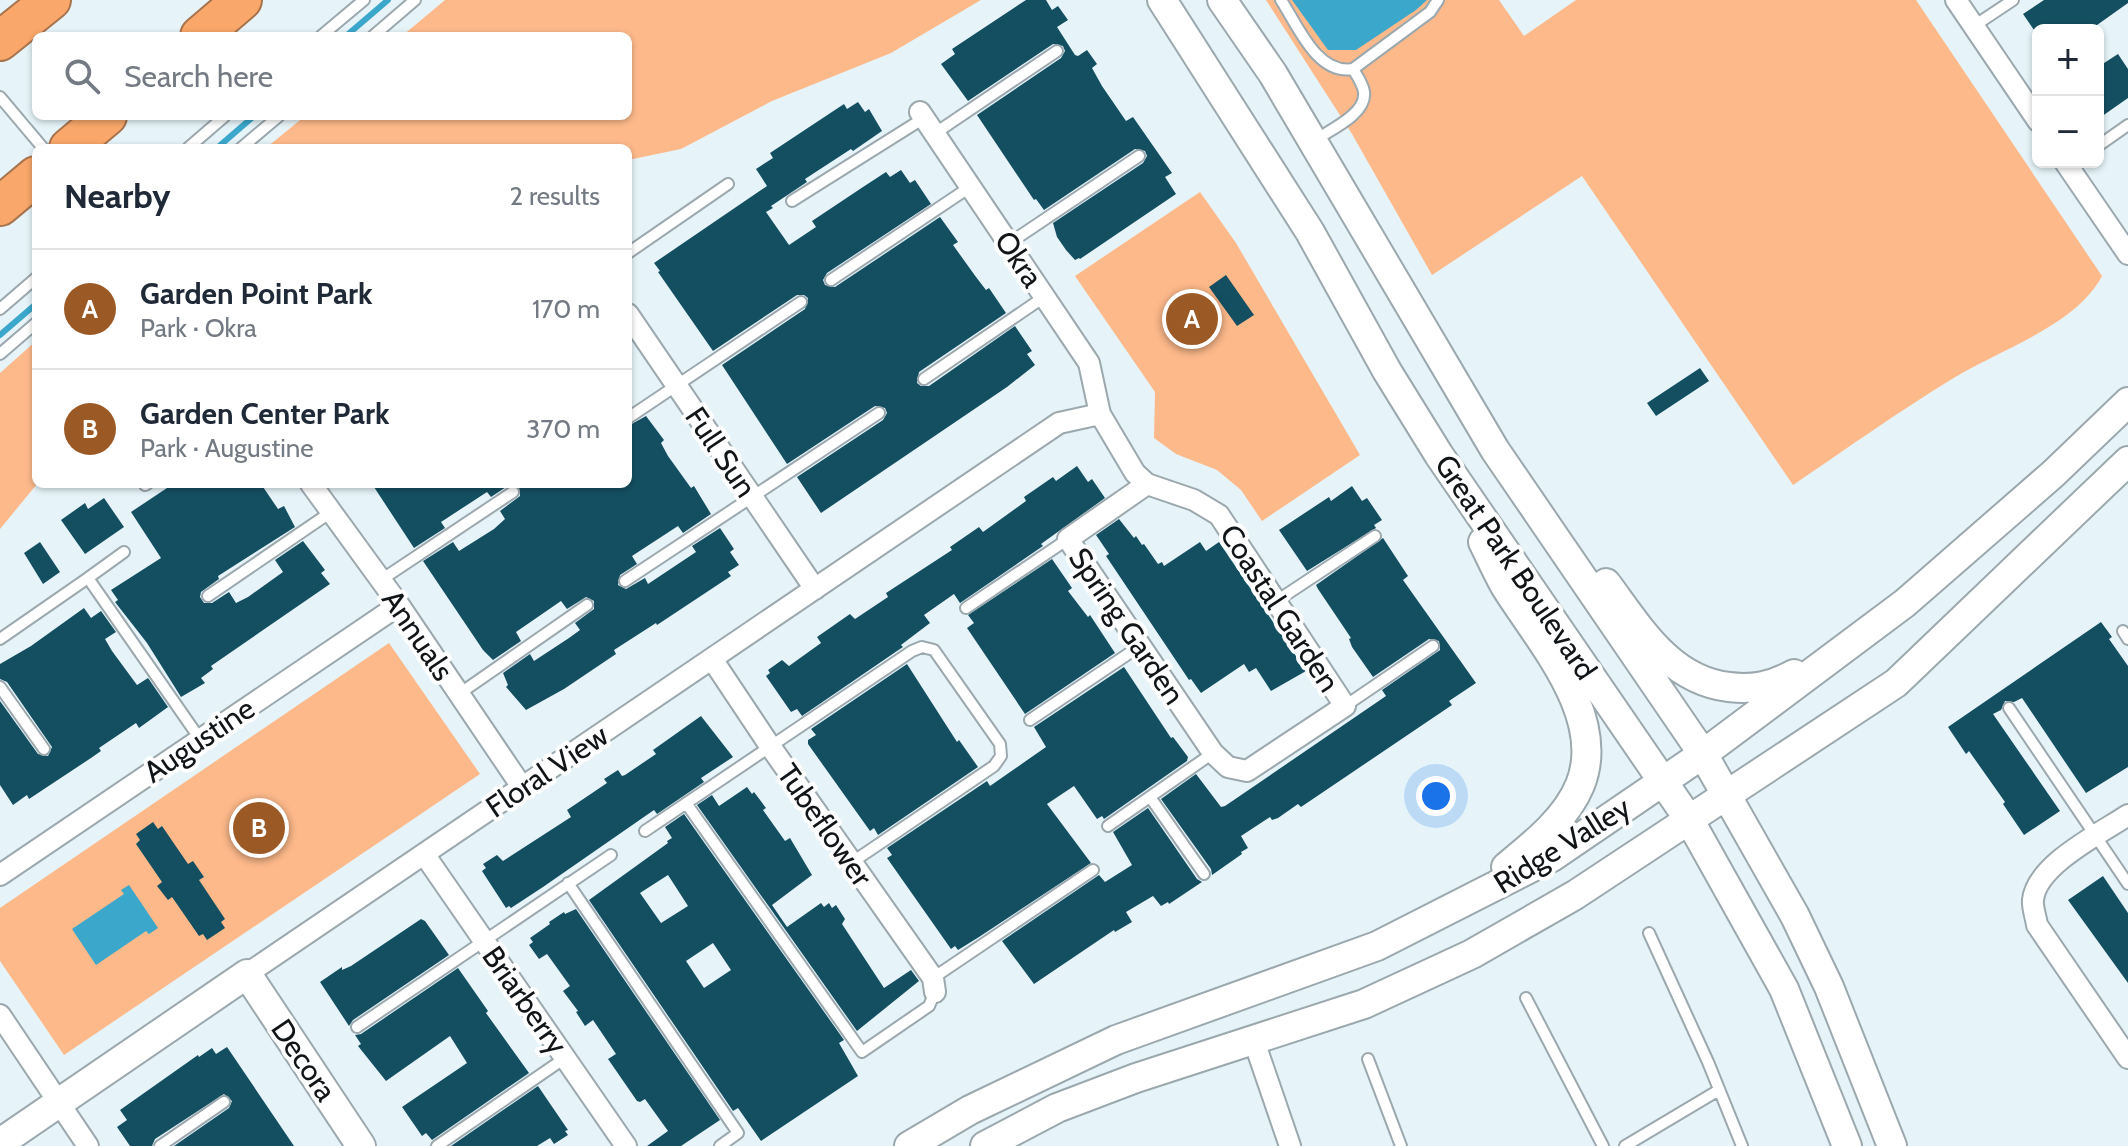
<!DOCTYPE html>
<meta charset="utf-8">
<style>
body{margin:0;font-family:Cabin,sans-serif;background:#f2f2f3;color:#1f2937}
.controls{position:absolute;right:24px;top:24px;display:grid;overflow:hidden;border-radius:12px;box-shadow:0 2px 6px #0004}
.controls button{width:72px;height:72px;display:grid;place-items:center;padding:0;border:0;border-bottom:2px solid #e0e1e3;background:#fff;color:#1f2937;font:40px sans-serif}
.you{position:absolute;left:1436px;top:796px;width:28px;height:28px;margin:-20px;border:6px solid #fff;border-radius:50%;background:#1a73e8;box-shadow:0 0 0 12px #1a73e833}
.badge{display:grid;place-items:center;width:52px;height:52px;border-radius:50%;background:#9b5925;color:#fff;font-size:26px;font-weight:700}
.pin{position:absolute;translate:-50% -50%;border:4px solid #fff;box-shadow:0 2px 8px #0006}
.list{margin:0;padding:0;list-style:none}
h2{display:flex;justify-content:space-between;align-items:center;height:104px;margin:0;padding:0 32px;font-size:34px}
h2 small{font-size:26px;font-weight:400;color:#747a83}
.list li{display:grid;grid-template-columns:52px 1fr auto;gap:24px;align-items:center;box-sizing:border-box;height:120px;padding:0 32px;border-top:2px solid #e0e1e3}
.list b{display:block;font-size:30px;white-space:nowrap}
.list p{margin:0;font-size:26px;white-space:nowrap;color:#747a83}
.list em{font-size:26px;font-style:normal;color:#747a83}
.icon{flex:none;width:44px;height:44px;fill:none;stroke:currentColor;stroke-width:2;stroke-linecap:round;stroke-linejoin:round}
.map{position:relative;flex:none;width:2128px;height:1146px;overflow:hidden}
.search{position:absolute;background:#fff;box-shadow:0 2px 6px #0004;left:32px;top:32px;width:600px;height:88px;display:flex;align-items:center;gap:20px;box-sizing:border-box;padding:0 28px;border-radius:12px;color:#747a83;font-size:30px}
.panel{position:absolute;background:#fff;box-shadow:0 2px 6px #0004;left:32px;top:144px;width:600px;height:344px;border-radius:12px}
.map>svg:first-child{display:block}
</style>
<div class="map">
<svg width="2128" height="1146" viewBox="0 0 2128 1146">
<rect width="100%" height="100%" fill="#e6f4f9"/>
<path fill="#fdb98a" d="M 445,0 L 981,0 L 891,53 L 772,101 L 681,149 L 628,160 L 628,148 L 266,148 L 305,116 L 628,116 L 628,36 L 402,36 Z
M 1266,0 L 1499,0 L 1524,36 L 1576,0 L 1916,0 L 2102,276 C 2076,326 1998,350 1952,379 C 1898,412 1846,449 1793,485 L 1582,176 L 1432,275 L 1352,134 Z
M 1200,192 L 1236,243 L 1360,455 L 1262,521 L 1241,490 L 1217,470 L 1176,454 L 1154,438 L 1155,392 L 1075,276 Z
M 36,341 L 37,484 L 0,529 L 0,373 Z
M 389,643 L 480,774 L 64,1055 L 0,961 L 0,908 Z"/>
<path fill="#3ba8cb" d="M 1292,0 L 1427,0 L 1416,10 L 1356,50 L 1328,50 Z
M 129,885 L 158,928 L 149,934 L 146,931 L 96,965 L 72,929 L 124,894 L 121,890 Z"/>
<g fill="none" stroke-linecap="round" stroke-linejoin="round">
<path stroke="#3ba8cb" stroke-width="6" d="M 346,36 L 388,0
M 217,148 L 254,116
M 0,335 L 36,304"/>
</g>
<path fill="#144f61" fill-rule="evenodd" d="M 1026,0 L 1046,0 L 1052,10 L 1058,6 L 1068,20 L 1057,27 L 1075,55 L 1078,56 L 1087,50 L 1097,64 L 1092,68 L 1102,86 L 1126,121 L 1133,117 L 1172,173 L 1165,177 L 1176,194 L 1080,259 L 1079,258 L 1075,260 L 1066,250 L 1057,237 L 1053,223 L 1143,163 L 1147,156 L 1145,151 L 1135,149 L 1044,210 L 1036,199 L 1034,200 L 977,115 L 1061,58 L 1065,51 L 1063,46 L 1053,44 L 968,101 L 941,64 L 955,54 L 952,49 Z
M 2044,0 L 2128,0 L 2128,3 L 2090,30 L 2034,30 L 2023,14 Z
M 2118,54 L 2128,69 L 2128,98 L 2098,119 L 2098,67 Z
M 858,102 L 865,112 L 869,109 L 882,131 L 853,151 L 851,149 L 805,179 L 807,182 L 771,206 L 773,208 L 766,212 L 789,245 L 816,227 L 812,221 L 863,187 L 886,172 L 890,177 L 901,170 L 910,183 L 915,180 L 931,204 L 827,273 L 823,280 L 825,285 L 835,287 L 940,217 L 958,242 L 953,245 L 976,277 L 986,290 L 989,288 L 1006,313 L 919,372 L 917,383 L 921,386 L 929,386 L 1015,326 L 1032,351 L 1027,354 L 1035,365 L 1007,387 L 821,513 L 797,477 L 883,420 L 887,413 L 885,408 L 875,406 L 787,464 L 722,365 L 805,309 L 808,298 L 804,295 L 797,295 L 713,351 L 658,272 L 660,271 L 654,263 L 767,186 L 756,169 L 773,158 L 770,153 L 844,104 L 847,109 Z
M 1226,275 L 1254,315 L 1237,326 L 1209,287 Z
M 1700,368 L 1709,381 L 1656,416 L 1647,403 Z
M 646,416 L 664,440 L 661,443 L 668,456 L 691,488 L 694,486 L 711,514 L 683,533 L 678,526 L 632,556 L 637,564 L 620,575 L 618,585 L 626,589 L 645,578 L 648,584 L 696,552 L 692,546 L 720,528 L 734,549 L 730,552 L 739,565 L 728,572 L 731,576 L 657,625 L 656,623 L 614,650 L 616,654 L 564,689 L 526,710 L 506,687 L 508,685 L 503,673 L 530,654 L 534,661 L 569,638 L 580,630 L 575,623 L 594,609 L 594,601 L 586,597 L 567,609 L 561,601 L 516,632 L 521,641 L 493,660 L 483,650 L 423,561 L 453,542 L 459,551 L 494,529 L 505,519 L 500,511 L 520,496 L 519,487 L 509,485 L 491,497 L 487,492 L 441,522 L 445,528 L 414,548 L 372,484 L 628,484 L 628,426 Z
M 1077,466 L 1088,482 L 1092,479 L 1105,498 L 1041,544 L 1043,546 L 960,603 L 954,594 L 924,615 L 930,623 L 901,645 L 903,647 L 897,651 L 802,716 L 797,709 L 791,712 L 766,676 L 770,673 L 768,670 L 782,660 L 789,666 L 821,643 L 817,637 L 850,614 L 855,619 L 888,597 L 886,593 L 952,550 L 950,547 L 979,527 L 983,532 L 1026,501 L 1024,497 L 1053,477 L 1056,481 Z
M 173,484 L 261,484 L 278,509 L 284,506 L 295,527 L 218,576 L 219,579 L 201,592 L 200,597 L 204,603 L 212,603 L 229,592 L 236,603 L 248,597 L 283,572 L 275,560 L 303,541 L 325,570 L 321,573 L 330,584 L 211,666 L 213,669 L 201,678 L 205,683 L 181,697 L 147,643 L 115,602 L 118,600 L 111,590 L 161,558 L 131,512 Z
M 1352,486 L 1362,501 L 1367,498 L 1382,520 L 1374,525 L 1376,528 L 1307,571 L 1279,530 L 1329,497 L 1331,501 Z
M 104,498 L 124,527 L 85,554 L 61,520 L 85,503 L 88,509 Z
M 1119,519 L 1134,538 L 1136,536 L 1142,545 L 1144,544 L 1158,564 L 1162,562 L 1164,566 L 1200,542 L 1206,551 L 1219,542 L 1306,671 L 1271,691 L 1256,668 L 1249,672 L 1244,664 L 1201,693 L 1191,679 L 1189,680 L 1106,556 L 1109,554 L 1096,535 Z
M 1383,538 L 1408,576 L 1403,580 L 1476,683 L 1449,701 L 1452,705 L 1301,807 L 1298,804 L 1278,818 L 1272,820 L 1270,817 L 1241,836 L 1248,848 L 1241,852 L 1242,854 L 1212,875 L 1211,869 L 1161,799 L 1196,774 L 1221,807 L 1225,806 L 1386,696 L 1382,690 L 1440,650 L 1439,641 L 1429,639 L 1373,677 L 1352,647 L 1349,639 L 1351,638 L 1318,589 L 1316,585 Z
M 40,542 L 60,572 L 43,584 L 24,553 Z
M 1052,559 L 1072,588 L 1068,591 L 1088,617 L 1090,615 L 1115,653 L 1025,714 L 967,628 L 974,623 L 968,615 Z
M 84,608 L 91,618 L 101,611 L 116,632 L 105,639 L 112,651 L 137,685 L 148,678 L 168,707 L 139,728 L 136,723 L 99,748 L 101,751 L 91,758 L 29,799 L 27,795 L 13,805 L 0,785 L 0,701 L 38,754 L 48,756 L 52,747 L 7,682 L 0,679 L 0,664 L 31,646 Z
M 2101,622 L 2112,637 L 2109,639 L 2128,666 L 2128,767 L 2086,793 L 2022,698 L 2014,702 L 2005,701 L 2001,710 L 1993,714 L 2060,811 L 2024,835 L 2003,804 L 2005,802 L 1969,751 L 1966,754 L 1948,727 Z
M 907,664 L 957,742 L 959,740 L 978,767 L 878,835 L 874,828 L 870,831 L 808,744 L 808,740 L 816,735 L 811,729 Z
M 1124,667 L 1171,738 L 1173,737 L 1188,757 L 1187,761 L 1104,819 L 1102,816 L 1097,819 L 1074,786 L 1047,804 L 1091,863 L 979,937 L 958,950 L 955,946 L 951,949 L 887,858 L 892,855 L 887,848 L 987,781 L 990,786 L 1046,747 L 1034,727 Z
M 701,716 L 733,757 L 701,778 L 704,782 L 657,814 L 654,810 L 543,887 L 511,908 L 509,906 L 506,908 L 482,871 L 486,868 L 483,864 L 497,855 L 503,861 L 571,817 L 567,810 L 607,783 L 604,779 L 618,770 L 622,776 L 625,775 L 656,754 L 653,750 Z
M 747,787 L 752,794 L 754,792 L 766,808 L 763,810 L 785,841 L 790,838 L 812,875 L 772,905 L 787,927 L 821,903 L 824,907 L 829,903 L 832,908 L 836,905 L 845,919 L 842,924 L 884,988 L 911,970 L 919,981 L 857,1031 L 697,805 L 712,795 L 719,806 Z
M 1148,808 L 1197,879 L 1202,882 L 1169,904 L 1168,902 L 1161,906 L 1153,896 L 1126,912 L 1132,922 L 1115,932 L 1114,930 L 1034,984 L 1002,941 L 1099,875 L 1105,882 L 1132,865 L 1113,832 Z
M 684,814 L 844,1040 L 839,1043 L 858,1076 L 761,1141 L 738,1108 L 733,1111 L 589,900 L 668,843 L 667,841 L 672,838 L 665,827 ZM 668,875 L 688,906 L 661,923 L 640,893 ZM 713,943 L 731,970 L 704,988 L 686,961 Z
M 153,822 L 158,829 L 162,826 L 188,864 L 193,861 L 204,877 L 199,880 L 225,919 L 221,922 L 225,928 L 207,940 L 203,934 L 199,936 L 172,897 L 168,900 L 157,886 L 162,882 L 136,844 L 140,840 L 136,834 Z
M 2103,876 L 2128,913 L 2128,983 L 2068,900 Z
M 576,909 L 720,1120 L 681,1146 L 647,1146 L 668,1131 L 645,1099 L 640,1102 L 637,1101 L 608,1059 L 616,1054 L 593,1020 L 585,1026 L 576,1012 L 578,1011 L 563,991 L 570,986 L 547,954 L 539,959 L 529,945 L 533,942 L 530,938 L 550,924 L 549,922 L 564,912 L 565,914 Z
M 421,919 L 425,921 L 449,955 L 353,1020 L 349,1026 L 320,982 L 342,967 L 342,970 L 351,966 Z
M 458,968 L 488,1011 L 486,1013 L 529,1073 L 432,1140 L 426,1133 L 422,1136 L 402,1107 L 467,1063 L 450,1036 L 386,1081 L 358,1046 L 361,1044 L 355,1035 L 361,1034 Z
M 227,1047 L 294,1146 L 174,1146 L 229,1108 L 232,1101 L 224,1094 L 155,1139 L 152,1146 L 130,1146 L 117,1127 L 127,1120 L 120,1110 L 198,1055 L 199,1057 L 212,1048 L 216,1054 Z
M 538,1086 L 568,1130 L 565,1131 L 568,1135 L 554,1144 L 550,1138 L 537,1146 L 451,1146 Z"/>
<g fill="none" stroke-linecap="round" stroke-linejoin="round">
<defs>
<path id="lane" d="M 1281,0 C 1298,26 1317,75 1353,69 L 1430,12 L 1438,0
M 1974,26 L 2013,0
M 321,36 L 364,0
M 373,36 L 415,0
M 0,97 L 43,148
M 934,134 L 1057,51
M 1315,140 C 1330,130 1367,114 1364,92 C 1363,84 1357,76 1353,69
M 2098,146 L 2128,125
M 188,148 L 225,116
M 241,148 L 279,116
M 792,201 L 924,118
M 1008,244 L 1139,156
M 628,253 L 728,184
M 831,280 L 970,187
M 0,309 L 36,278
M 0,354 L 36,323
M 924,379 L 1044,297
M 628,418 L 801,302
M 145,485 L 147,484
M 88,578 L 124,552
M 381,580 L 513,492
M 625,581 L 879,413
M 208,596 L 331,512
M 1275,602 L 1375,536
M 966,608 L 1068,539
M 2123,631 L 2128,639
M 0,639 L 88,578 L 200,739
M 0,687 L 44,749
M 459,694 L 587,605
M 1345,706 L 1433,646
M 2009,708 L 2128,884
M 1030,720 L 1140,646
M 1150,797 L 1204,874
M 686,803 L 862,1052 L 929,1006 L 935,992
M 1108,826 L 1213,753
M 645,831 L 912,651 L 922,647 L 934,650 L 1000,744 L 1001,756 L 994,766 L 851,863
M 568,883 L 738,1133 L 720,1146
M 1649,933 L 1708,1062 L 1742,1146
M 933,978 L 1093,870
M 1526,998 L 1603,1146
M 357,1027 L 611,855
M 1368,1059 L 1401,1146
M 160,1146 L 224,1102
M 437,1146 L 565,1058
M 1625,1146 L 1719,1090"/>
<path id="street" d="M 1956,0 L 2038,121
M 920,112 L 1089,363 L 1100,414 L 1135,473 L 1147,484 L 1194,500 L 1219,515 L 1345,706 L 1247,771 L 1228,767 L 1213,753 L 1068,539 L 1147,484
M 2065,162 L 2128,254
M 628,314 L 815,589
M 311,484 L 399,605 L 522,787
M 712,659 L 770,746 L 933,978 L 935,992
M 2128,815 C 2101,833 2036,865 2033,900 C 2032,907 2036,917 2037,925 L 2128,1058
M 424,854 L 626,1146
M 0,875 L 399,605
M 247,974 L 1059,423 L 1100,414
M 0,1015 L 88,1146
M 1254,1041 L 1290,1146"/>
<path id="secondary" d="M 1162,0 L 1310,232 L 1387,371 L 1439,455 L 1690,821 L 1784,989 L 1847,1146
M 1222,0 L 1273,74 L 1495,450 L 1703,754 L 1795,916 L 1829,987 L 1892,1146
M 1483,542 C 1490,556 1497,572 1505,586 C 1539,641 1608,716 1580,785 C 1566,819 1534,844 1506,867
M 1606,583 C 1639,627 1669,680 1729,687 C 1753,690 1772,686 1794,674
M 0,1143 L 247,974 L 361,1146
M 909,1146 L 970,1110 L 1116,1040 L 1377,946 L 1552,857 L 1703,754 L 1905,603 L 2053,474 L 2128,402
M 985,1146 L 1057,1108 L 1136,1078 L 1364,1004 L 1472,954 L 1575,895 L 1896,683 L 2128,461"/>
<path id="highway" d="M 200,36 L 242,0
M 0,41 L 51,0
M 69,148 L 107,116
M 0,206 L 36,176"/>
</defs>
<use href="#lane" stroke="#9ba8ae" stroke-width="14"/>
<use href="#street" stroke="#9ba8ae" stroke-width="24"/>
<use href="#secondary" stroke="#9ba8ae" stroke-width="32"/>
<use href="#highway" stroke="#a8744d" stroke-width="42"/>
<use href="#lane" stroke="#fff" stroke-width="10"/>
<use href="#street" stroke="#fff" stroke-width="20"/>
<use href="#secondary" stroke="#fff" stroke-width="28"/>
<use href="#highway" stroke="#f9a76a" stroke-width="38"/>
</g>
<g text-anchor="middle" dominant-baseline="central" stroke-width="8" stroke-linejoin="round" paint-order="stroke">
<g font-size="30" fill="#111517" stroke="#fefefe">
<text transform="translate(1019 259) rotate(56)">Okra</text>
<text transform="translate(721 452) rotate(56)">Full Sun</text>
<text transform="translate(1516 567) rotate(56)">Great Park Boulevard</text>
<text transform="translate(1280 608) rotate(57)">Coastal Garden</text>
<text transform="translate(1127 626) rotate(56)">Spring Garden</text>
<text transform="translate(418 635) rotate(56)">Annuals</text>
<text transform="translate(199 740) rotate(-34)">Augustine</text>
<text transform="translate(547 771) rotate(-34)">Floral View</text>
<text transform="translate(825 825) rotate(55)">Tubeflower</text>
<text transform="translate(1562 845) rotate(-32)">Ridge Valley</text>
<text transform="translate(525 1000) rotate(55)">Briarberry</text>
<text transform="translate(304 1060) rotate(56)">Decora</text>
</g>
</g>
</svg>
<div class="controls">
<button>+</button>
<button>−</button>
</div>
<div class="you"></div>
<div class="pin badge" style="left:1192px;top:319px">A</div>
<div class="pin badge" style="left:259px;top:828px">B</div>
<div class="search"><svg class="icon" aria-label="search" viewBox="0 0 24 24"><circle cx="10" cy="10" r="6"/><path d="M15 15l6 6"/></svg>Search here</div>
<section class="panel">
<h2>Nearby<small>2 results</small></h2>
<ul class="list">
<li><span class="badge">A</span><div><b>Garden Point Park</b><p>Park · Okra</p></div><em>170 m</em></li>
<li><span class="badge">B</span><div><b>Garden Center Park</b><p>Park · Augustine</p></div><em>370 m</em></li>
</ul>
</section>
</div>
